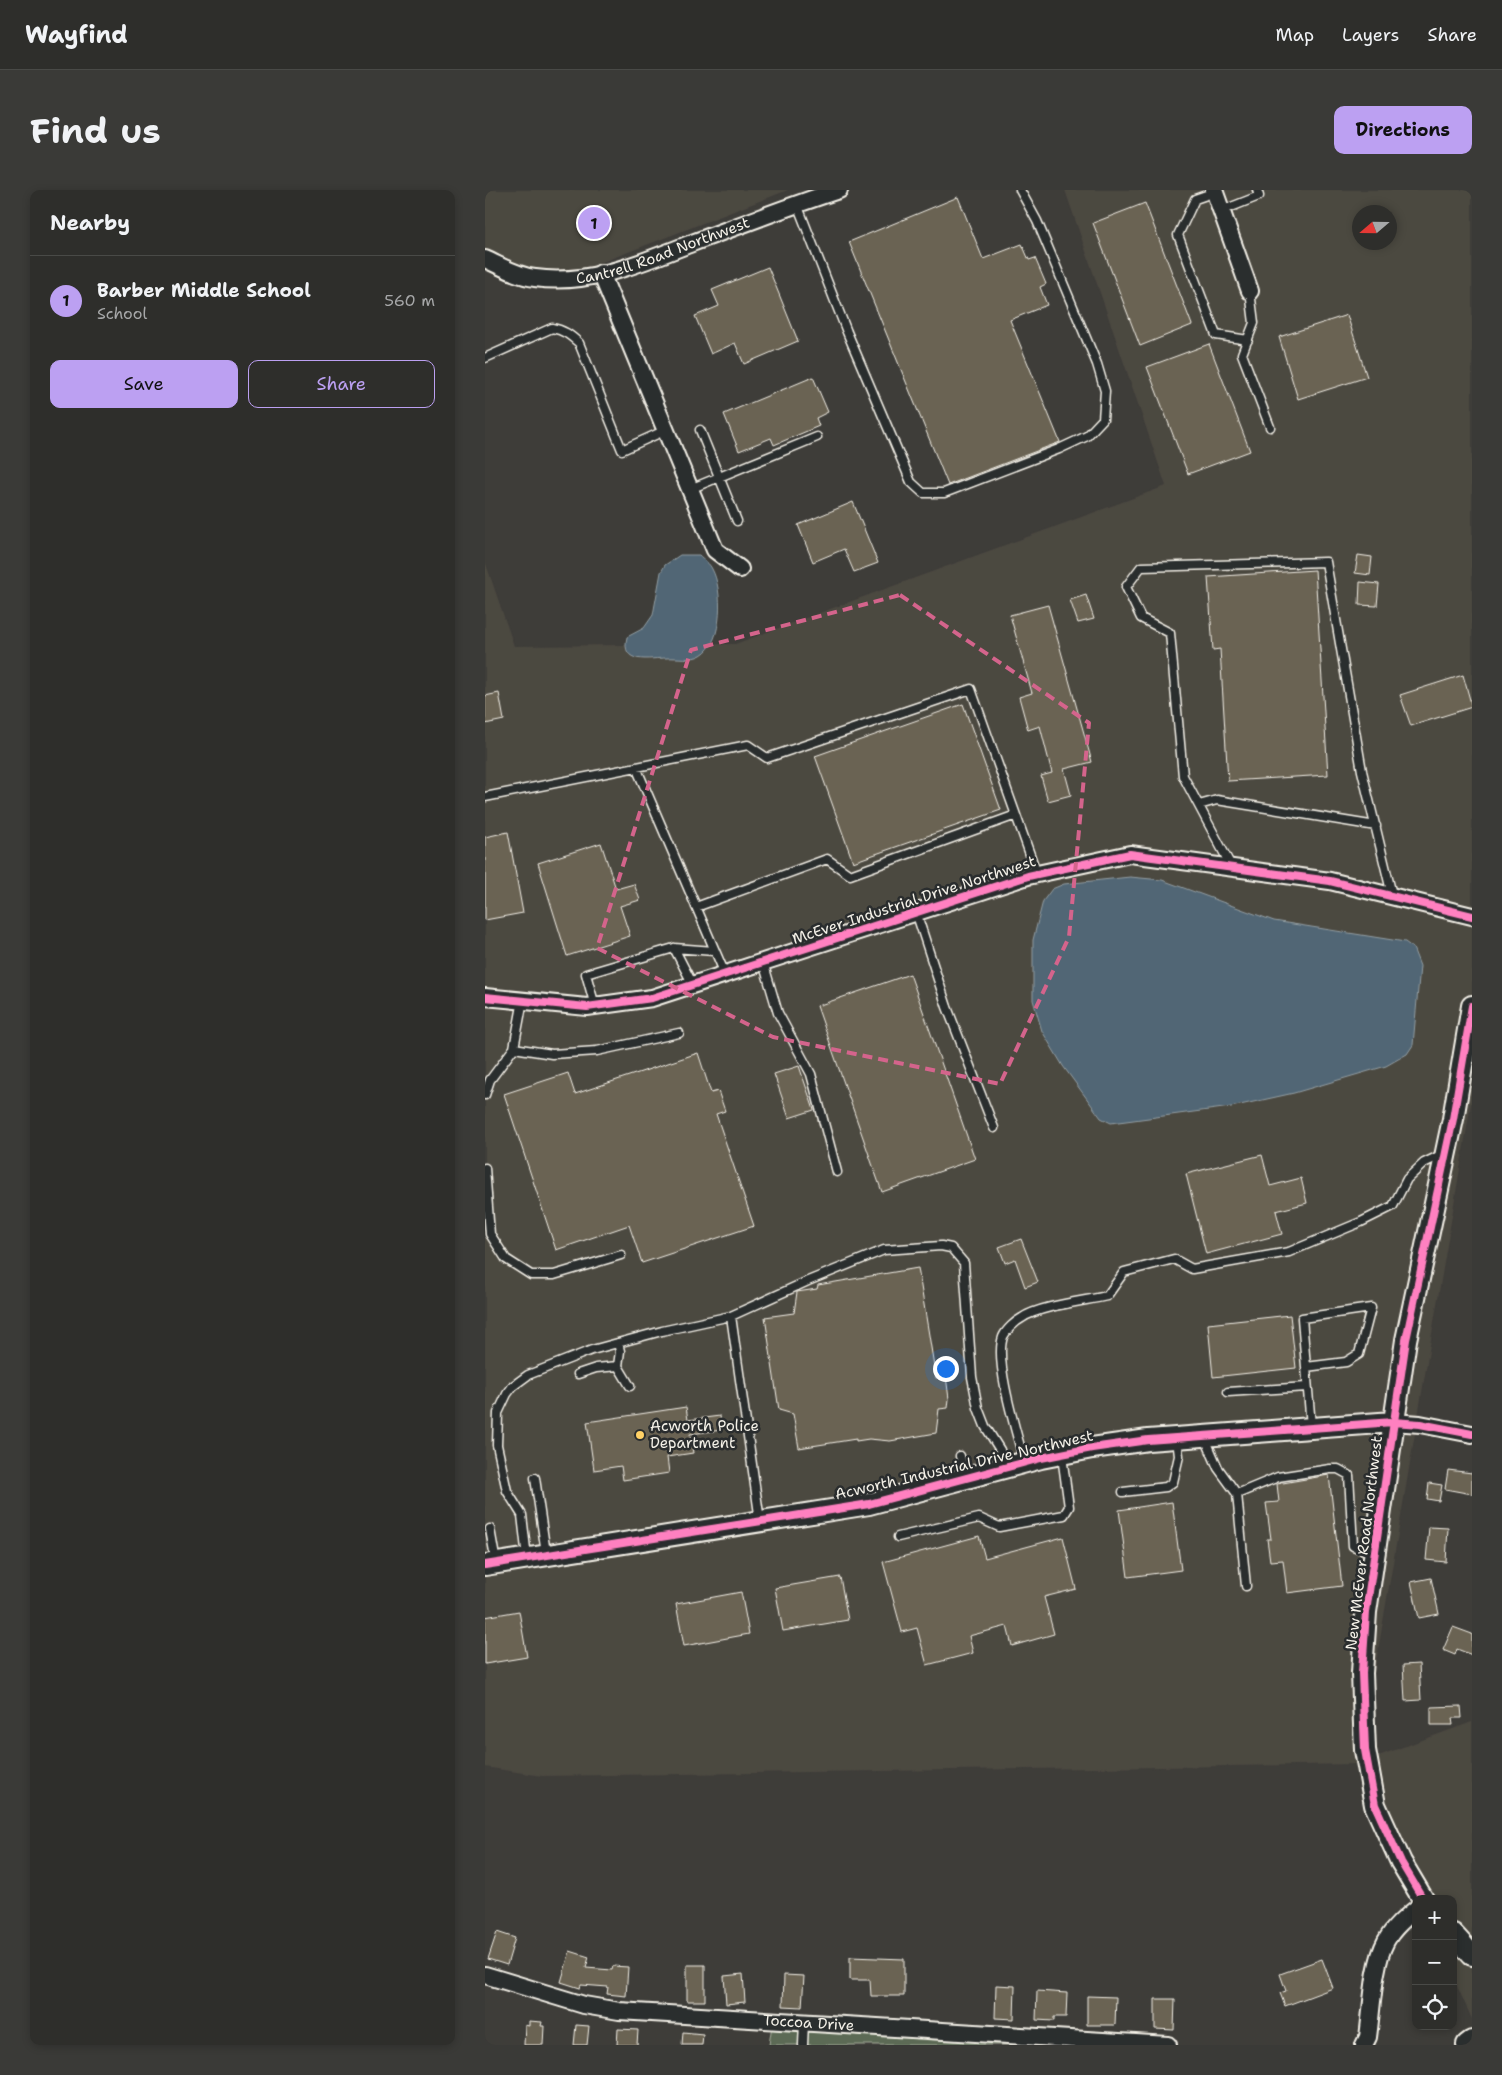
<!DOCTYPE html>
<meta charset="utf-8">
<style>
body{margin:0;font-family:"Shantell Sans",sans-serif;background:#3a3a37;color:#f1f3f6}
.controls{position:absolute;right:15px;bottom:15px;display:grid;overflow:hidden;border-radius:10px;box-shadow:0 2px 8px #0003}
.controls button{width:45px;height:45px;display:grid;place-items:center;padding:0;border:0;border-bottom:1px solid #494a47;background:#2e2e2b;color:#f1f3f6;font:25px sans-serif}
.compass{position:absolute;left:867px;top:15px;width:45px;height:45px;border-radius:50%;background:#2e2e2b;box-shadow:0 2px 8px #0003;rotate:250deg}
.you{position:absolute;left:460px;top:1178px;width:18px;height:18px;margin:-12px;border:4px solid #fff;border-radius:50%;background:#1a73e8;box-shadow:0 0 0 8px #1a73e833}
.badge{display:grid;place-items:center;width:32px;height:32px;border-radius:50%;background:#bca0f2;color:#111;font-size:16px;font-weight:700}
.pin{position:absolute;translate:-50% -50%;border:2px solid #fff;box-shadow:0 1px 5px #0006}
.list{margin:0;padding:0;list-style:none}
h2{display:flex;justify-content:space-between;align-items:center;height:65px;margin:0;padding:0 20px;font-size:21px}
h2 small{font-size:16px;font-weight:400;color:#a7a8a9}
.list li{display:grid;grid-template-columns:32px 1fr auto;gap:15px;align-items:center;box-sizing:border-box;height:90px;padding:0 20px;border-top:1px solid #494a47}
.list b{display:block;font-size:19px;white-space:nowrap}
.list p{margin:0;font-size:16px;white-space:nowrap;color:#a7a8a9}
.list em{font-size:16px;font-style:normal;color:#a7a8a9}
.actions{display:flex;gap:10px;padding:15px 20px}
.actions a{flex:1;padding:11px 0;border:1px solid #bca0f2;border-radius:10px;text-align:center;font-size:18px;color:#bca0f2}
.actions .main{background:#bca0f2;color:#111}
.icon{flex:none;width:28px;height:28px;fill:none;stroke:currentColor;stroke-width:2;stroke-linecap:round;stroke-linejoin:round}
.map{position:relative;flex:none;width:987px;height:1855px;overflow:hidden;border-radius:10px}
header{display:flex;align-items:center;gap:30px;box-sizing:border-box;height:70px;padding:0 25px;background:#2e2e2b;border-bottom:1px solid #494a47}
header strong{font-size:24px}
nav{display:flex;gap:28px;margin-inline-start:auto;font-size:18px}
.intro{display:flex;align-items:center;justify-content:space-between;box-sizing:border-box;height:120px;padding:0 30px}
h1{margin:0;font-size:35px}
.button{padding:12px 22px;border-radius:10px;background:#bca0f2;color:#111;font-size:18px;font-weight:700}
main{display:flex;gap:30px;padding:0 30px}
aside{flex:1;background:#2e2e2b;border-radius:10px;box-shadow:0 2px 8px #0003}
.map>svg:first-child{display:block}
</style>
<header>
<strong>Wayfind</strong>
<nav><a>Map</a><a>Layers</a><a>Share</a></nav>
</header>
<div class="intro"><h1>Find us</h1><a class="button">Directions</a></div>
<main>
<aside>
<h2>Nearby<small></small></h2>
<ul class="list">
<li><span class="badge">1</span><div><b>Barber Middle School</b><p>School</p></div><em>560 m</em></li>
</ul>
<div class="actions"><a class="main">Save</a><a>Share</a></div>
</aside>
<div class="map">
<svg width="987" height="1855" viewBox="0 0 987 1855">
<rect width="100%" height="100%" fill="#3e3d39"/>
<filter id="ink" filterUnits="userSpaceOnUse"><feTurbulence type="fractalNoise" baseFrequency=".02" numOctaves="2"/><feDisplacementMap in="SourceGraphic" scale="10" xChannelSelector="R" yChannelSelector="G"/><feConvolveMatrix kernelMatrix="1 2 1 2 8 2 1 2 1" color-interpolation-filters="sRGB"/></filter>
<g filter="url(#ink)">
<path fill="#4c4841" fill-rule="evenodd" d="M 0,0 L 303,0 L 84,85 L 34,80 L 0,64 Z
M 580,0 L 987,0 L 987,908 L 874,1573 L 987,1532 L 987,1829 L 968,1787 L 968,1709 L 934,1709 L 874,1574 L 57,1586 L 0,1577 L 0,371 L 29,456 L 250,454 L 681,296 ZM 874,22 L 904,22 L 904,52 L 874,52 Z"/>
<path fill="#5b6b54" stroke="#a8ae9e" d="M 287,1835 L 597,1855 L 284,1855 Z"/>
<path fill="#516675" stroke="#929ea3" d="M 195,365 L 214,365 C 218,369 225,374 227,379 C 238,399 239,452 216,465 C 206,471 193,467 182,468 C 165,468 135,476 142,447 L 159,438 L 168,425 L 176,382 L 180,375 Z
M 645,687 L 677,690 L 789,731 L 920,752 L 928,758 L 935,776 L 928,855 L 922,864 L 901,876 L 809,903 L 746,917 L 626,933 L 616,928 L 578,876 L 557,841 L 548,810 L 548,750 L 558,711 L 567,699 L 579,694 Z"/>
<path fill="#6b6353" stroke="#f4f1e8" d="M 473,7 L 498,69 L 537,54 L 544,70 L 550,68 L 561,94 L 555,97 L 562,115 L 525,130 L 575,252 L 463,295 L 364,52 Z
M 660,13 L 707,135 L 655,156 L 608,33 Z
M 283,77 L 313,151 L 259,174 L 250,153 L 226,164 L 210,126 L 234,116 L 227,100 Z
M 862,125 L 882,187 L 813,209 L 794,147 Z
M 724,154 L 765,261 L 703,284 L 662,177 Z
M 328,187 L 343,222 L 331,228 L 334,236 L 289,255 L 286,248 L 254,261 L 239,224 Z
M 368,312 L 393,373 L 369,382 L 359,359 L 328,372 L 313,335 Z
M 873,365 L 887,367 L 885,385 L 870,383 Z
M 830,380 L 843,585 L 743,591 L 735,459 L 728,460 L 723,387 Z
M 875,392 L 894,394 L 892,416 L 874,415 Z
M 601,405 L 609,429 L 593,433 L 585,410 Z
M 563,415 L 607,572 L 579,579 L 586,605 L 563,611 L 556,586 L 567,583 L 555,536 L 543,540 L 534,507 L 547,503 L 525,425 Z
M 978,485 L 987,517 L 926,536 L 915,505 Z
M 14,503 L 19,530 L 0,534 L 0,506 Z
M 478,514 L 516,620 L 368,672 L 330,566 Z
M 23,642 L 38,723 L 0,730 L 0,647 Z
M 116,653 L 131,699 L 149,694 L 155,710 L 135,716 L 145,746 L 82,766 L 53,673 Z
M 425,784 L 490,969 L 397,1002 L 332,816 Z
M 213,863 L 226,903 L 233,901 L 240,921 L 231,924 L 269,1036 L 157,1073 L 144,1035 L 71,1060 L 19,904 L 83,883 L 90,904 Z
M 314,876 L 329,920 L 304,928 L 289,884 Z
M 777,965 L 785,996 L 816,988 L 822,1013 L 791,1021 L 797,1044 L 721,1064 L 701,984 Z
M 536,1049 L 553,1092 L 540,1097 L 530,1069 L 520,1073 L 514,1057 Z
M 433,1078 L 451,1188 L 461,1186 L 464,1209 L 463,1218 L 454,1219 L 451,1243 L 405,1251 L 384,1249 L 371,1251 L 371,1249 L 314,1258 L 308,1224 L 294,1220 L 280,1127 L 309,1123 L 312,1102 L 332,1099 L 333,1095 Z
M 805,1125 L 811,1178 L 728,1187 L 723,1134 Z
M 201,1217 L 203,1230 L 235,1226 L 237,1240 L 205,1244 L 208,1263 L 182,1267 L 184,1283 L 138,1290 L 136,1276 L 109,1280 L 102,1232 Z
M 963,1280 L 987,1283 L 987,1304 L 960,1299 Z
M 844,1285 L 857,1396 L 802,1403 L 798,1370 L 785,1371 L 782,1349 L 786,1349 L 781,1313 L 794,1312 L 792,1294 Z
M 944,1293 L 957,1295 L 954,1311 L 942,1309 Z
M 687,1312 L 696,1380 L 643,1387 L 634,1320 Z
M 944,1337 L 963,1338 L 961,1372 L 941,1370 Z
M 494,1346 L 500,1368 L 578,1347 L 591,1399 L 559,1407 L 569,1444 L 527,1456 L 522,1436 L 484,1446 L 488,1463 L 442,1475 L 432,1438 L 417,1442 L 398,1372 Z
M 355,1387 L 363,1430 L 298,1441 L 290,1398 Z
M 946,1388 L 954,1424 L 934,1428 L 926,1392 Z
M 256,1402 L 264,1444 L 199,1456 L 191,1414 Z
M 34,1421 L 42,1467 L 0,1474 L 0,1427 Z
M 968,1437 L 987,1444 L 987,1465 L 972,1459 L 970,1465 L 958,1460 Z
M 934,1474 L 936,1510 L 920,1511 L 918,1475 Z
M 976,1516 L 977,1528 L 967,1528 L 968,1535 L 946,1535 L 946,1517 Z
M 12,1742 L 30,1748 L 22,1775 L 3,1769 Z
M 85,1761 L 104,1767 L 101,1778 L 127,1780 L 128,1776 L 143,1777 L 141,1806 L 122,1804 L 123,1797 L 96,1795 L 95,1798 L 76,1792 Z
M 365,1767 L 419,1769 L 419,1806 L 386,1806 L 385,1790 L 365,1790 Z
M 837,1769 L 848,1798 L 800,1816 L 795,1803 L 801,1801 L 795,1784 Z
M 202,1775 L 220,1775 L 220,1811 L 202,1811 Z
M 258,1784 L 260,1812 L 241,1814 L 239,1786 Z
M 299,1785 L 319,1786 L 317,1817 L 298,1816 Z
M 511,1795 L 530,1796 L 529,1829 L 510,1828 Z
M 552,1801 L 582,1803 L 581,1827 L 569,1827 L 569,1831 L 551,1830 Z
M 602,1806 L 631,1807 L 630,1835 L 602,1835 Z
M 670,1809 L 690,1809 L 689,1840 L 670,1839 Z
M 44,1831 L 57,1832 L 56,1836 L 59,1836 L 58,1855 L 39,1855 L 40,1835 L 44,1836 Z
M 91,1835 L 104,1836 L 102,1855 L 89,1855 Z
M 133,1839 L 153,1840 L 152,1855 L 132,1855 Z
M 198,1842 L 218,1844 L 217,1855 L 197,1855 Z"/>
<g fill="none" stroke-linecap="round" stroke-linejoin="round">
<defs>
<path id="service" d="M 730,2 L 710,9 L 693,45 L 731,145 L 763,150
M 312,14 L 362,142 L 426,292 L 438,303 L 459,303 L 574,259 L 602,246 L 618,229 L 620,201 L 612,174 L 552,31 L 535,0
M 736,21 L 774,6 L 772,0
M 765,101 L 769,133 L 757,164 L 785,237
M 0,168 L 67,138 C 79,140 85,145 94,153 L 137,260 L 181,240
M 215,240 L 252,331
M 205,299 L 332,247
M 151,577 L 240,784
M 0,607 L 263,555 L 282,568 L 486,499 L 552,684
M 714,615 L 732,610 L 891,636
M 746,676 L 698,586 L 685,443 L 656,428 L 641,397 L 656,377 L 841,372 L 877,581 L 907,705
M 211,717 L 342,669 L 365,685 L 531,625
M 431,722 L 462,817 L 509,938
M 189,758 L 208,795
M 278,772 L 293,823 L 326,884 L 352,982
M 110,816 L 101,784 L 189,758 L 229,761
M 29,858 L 67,864 L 112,861 L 194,843
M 0,905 L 5,890 L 29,858 L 38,810
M 0,978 L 5,1044 L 21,1069 L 46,1085 L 69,1085 L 136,1065
M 246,1126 L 323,1091 L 399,1060 L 456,1056 L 466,1058 L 479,1073 L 487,1187 L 493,1218 L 500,1236 L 515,1260 L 519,1277
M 133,1153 L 135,1161 L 133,1176
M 821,1177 L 817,1128 L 886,1118 L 874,1164 L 861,1172 L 821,1177 L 826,1236
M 93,1184 L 111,1178 L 133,1176 L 145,1196
M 743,1202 L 822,1197
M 720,1248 L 733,1278 L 752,1304 L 761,1396
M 475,1266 L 480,1288
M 539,1271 C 532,1244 509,1172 518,1147 C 521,1140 531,1131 537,1128 C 554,1116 600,1111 622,1106 L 639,1082 L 689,1069 L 707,1079 L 804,1062 L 876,1032 L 908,1016 L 922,989 L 939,973 L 958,964
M 50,1288 L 61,1363
M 638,1302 L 681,1297 L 688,1292 L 694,1266 L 692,1249
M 752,1304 L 793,1287 L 845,1279 L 853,1279 L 864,1285 L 868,1356 L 888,1363
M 5,1339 L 11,1373
M 413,1347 L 494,1328 L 514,1337 L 579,1325 L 584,1317 L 577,1266
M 42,1368 L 37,1325 L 22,1301 L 12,1255 L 13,1223 L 22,1204 L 28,1196 L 43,1185 L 107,1160 L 177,1141 L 246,1126 L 275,1331
M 318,1855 L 319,1832"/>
<g id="minor">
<path d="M 729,0 L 765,101"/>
<path id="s1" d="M 0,69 C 16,76 32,86 50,88 C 104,96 158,72 207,53 C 256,35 304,16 354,0"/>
<path d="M 116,83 L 230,360 L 255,379"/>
<path d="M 0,807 L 102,817 L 167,808 L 543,686 L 645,664 L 845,691 L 987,726"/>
<path d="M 908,1232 L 935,1234 L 987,1244"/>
<path id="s2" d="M 0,1785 L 99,1815 L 134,1821 L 683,1855"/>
<path d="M 879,1855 L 883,1847 C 887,1819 888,1775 901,1751 C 908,1738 920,1728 931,1719"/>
</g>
<path id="tertiary" d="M 0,1375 L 384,1314 L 556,1268 L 607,1258 L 663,1250 L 908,1232
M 938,1709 L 916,1672 L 890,1615 L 880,1560 L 877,1483 L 881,1422 L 921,1150 L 968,929 L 987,816
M 968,1744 L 987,1765"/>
<path id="secondary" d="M 983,1855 L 987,1852"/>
</defs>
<use href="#service" stroke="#f4f1e8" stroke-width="11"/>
<use href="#minor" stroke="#f4f1e8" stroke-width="20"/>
<use href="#tertiary" stroke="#f4f1e8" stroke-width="24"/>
<use href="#secondary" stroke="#f4f1e8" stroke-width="26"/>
<use href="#service" stroke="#2a2d2e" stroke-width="8"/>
<use href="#minor" stroke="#2a2d2e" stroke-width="16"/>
<use href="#tertiary" stroke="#2a2d2e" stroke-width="20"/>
<use href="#secondary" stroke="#2a2d2e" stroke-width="22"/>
<defs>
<path id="cycleway" d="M 0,807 L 102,817 L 167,808 L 543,686 L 645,664 L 845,691 L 987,726
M 0,1375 L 384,1314 L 556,1268 L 607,1258 L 663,1250 L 908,1232 L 935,1234 L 987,1244
M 938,1709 L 916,1672 L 890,1615 L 880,1560 L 877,1483 L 881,1422 L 921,1150 L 968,929 L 987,816"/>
</defs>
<use href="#cycleway" stroke="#2a2d2e" stroke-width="11"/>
<use href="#cycleway" stroke="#ff80c0" stroke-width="8"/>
</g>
</g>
<path fill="none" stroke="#d4648c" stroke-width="4" stroke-dasharray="10 6" stroke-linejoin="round" d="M 415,405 L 604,533 L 584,747 L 515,894 L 288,847 L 112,758 L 206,460 Z"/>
<circle fill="#ffd166" stroke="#2a2d2e" stroke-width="2" cx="155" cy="1245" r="5"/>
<g text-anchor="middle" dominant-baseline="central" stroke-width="5" stroke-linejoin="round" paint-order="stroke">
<g font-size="15" fill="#f4f1e8" stroke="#2a2d2e">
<text stroke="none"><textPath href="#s1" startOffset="186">Cantrell Road Northwest</textPath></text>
<text transform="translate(429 710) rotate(-18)">McEver Industrial Drive Northwest</text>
<text transform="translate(479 1275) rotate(-13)">Acworth Industrial Drive Northwest</text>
<text transform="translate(879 1353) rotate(-83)">New McEver Road Northwest</text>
<text stroke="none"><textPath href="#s2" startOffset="329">Toccoa Drive</textPath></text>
</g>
<g font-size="15" fill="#f4f1e8" stroke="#2a2d2e" text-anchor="start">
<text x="165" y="1236">Acworth Police<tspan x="165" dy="17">Department</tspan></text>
</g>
</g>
</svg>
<div class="controls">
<button>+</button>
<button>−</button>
<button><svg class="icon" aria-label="locate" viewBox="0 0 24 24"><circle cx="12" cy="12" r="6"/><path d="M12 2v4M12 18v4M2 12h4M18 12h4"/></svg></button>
</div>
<svg class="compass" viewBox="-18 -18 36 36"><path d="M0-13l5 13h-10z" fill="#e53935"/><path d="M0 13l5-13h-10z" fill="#a7a8a9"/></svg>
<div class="you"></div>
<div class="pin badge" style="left:109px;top:33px">1</div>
</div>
</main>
